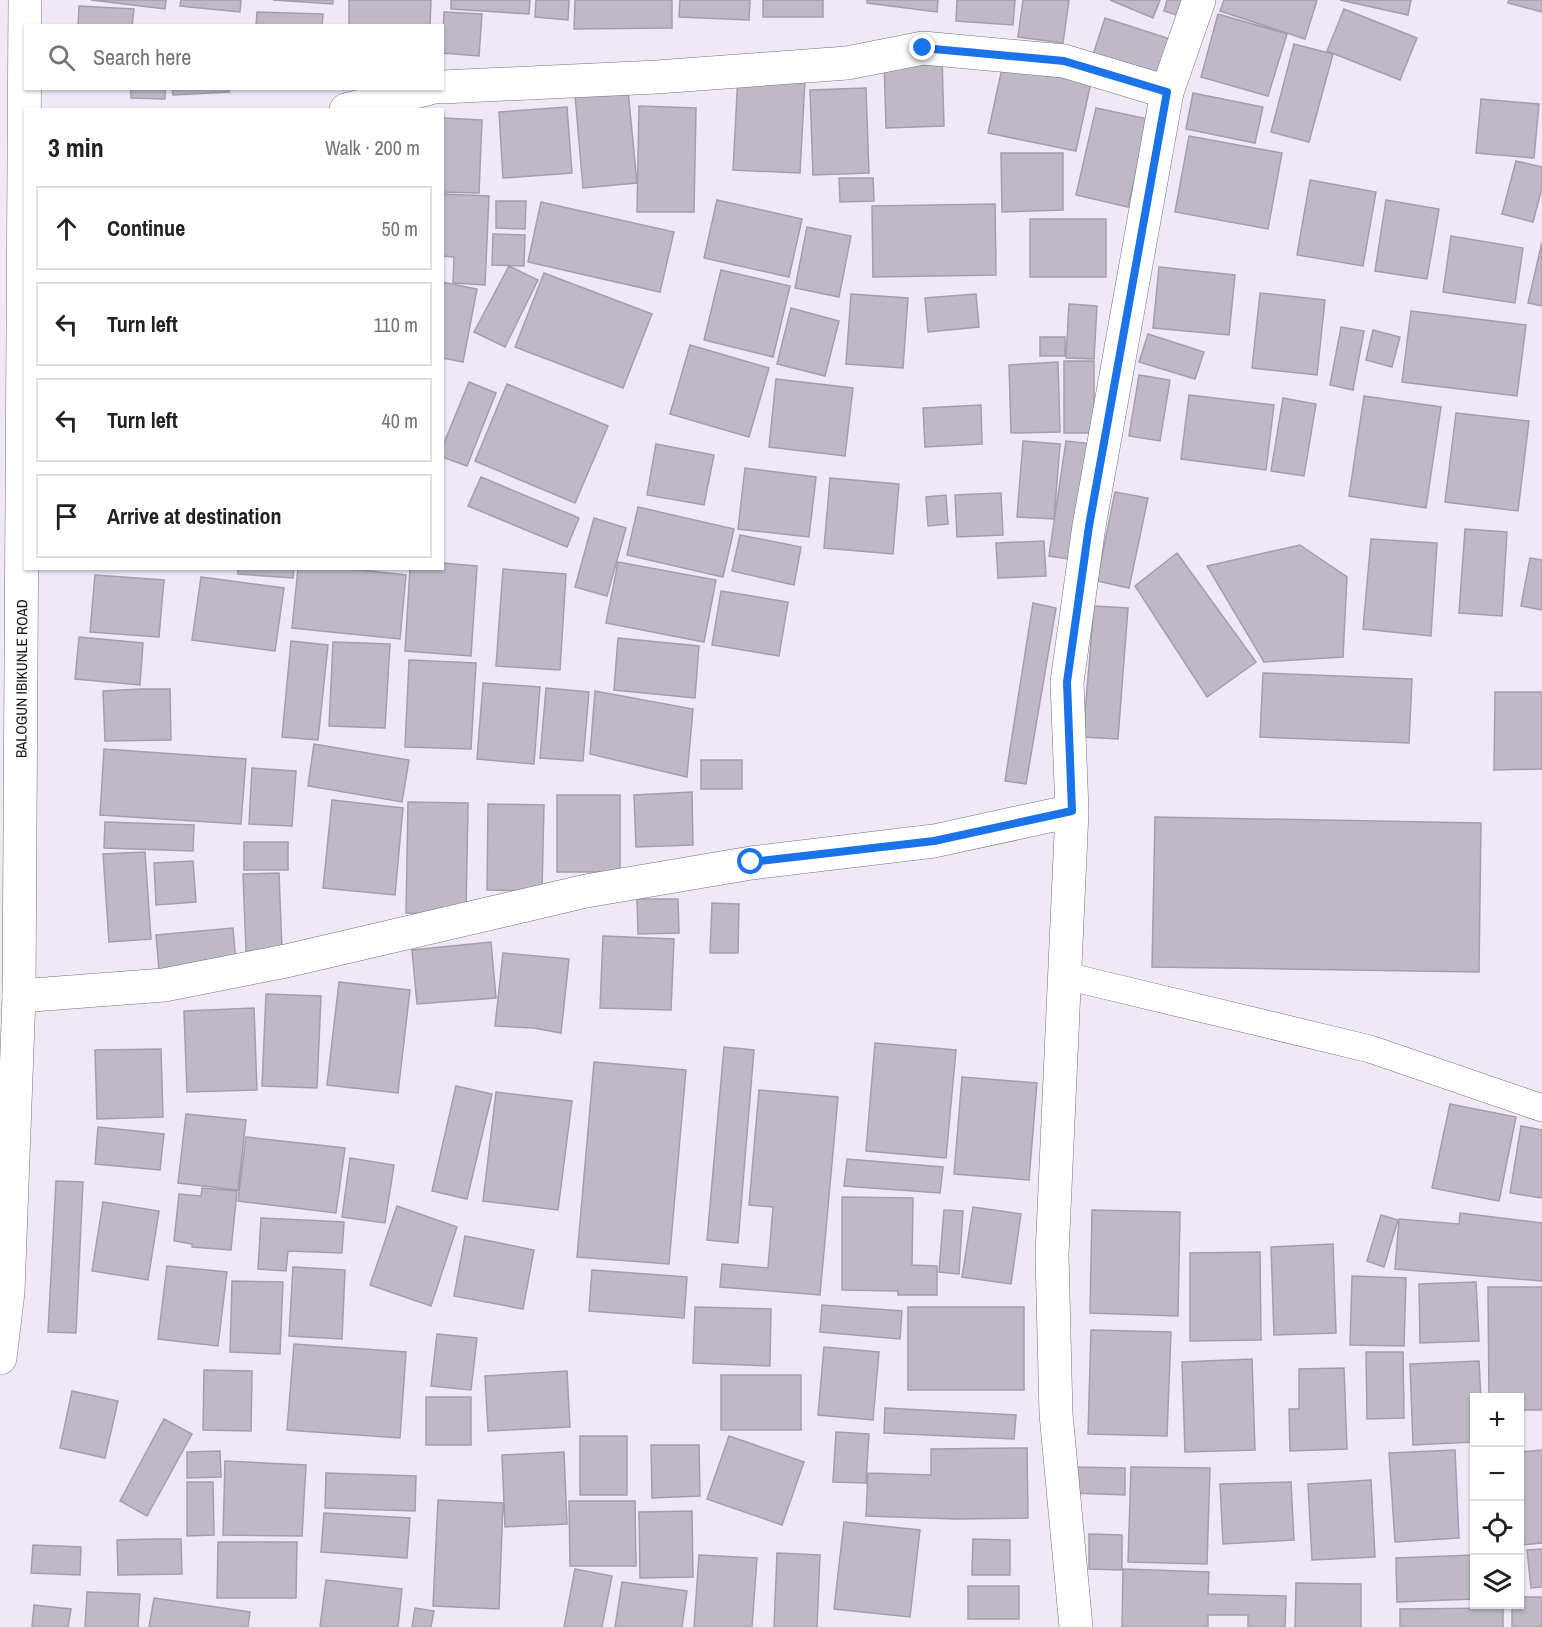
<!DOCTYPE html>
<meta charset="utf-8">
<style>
body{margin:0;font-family:"Archivo Narrow",sans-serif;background:#f2f2f2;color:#202124}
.controls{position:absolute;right:18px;bottom:18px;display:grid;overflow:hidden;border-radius:0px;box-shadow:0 2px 4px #0004}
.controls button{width:54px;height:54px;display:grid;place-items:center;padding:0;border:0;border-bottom:2px solid #e0e0e0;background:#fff;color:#202124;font:30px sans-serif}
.stop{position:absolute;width:18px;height:18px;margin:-14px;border:4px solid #1a73e8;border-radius:50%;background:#fff}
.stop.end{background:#1a73e8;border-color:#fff;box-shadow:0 2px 6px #0008}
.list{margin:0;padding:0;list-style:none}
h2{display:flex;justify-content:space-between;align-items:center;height:78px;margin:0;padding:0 24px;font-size:26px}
h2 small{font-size:20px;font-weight:400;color:#757577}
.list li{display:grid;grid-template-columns:39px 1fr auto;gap:18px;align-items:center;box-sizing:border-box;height:84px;margin:0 12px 12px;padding:0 12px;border:2px solid #e0e0e0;border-radius:0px}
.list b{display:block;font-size:22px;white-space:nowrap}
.list em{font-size:20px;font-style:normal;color:#757577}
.icon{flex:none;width:33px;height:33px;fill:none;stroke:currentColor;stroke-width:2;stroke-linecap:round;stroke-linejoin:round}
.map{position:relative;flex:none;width:1542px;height:1627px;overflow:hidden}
.search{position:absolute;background:#fff;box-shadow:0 2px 4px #0004;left:24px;top:24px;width:420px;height:66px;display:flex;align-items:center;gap:15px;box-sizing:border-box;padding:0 21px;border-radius:0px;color:#757577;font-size:22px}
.panel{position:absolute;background:#fff;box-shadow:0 2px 4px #0004;left:24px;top:108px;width:420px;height:462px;border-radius:0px}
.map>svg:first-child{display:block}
</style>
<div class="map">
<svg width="1542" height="1627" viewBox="0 0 1542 1627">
<rect width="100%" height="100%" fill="#eee8f7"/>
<path fill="#beb9c7" stroke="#a39eac" stroke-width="1.5" d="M 91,0 L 166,0 L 165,9 Z
M 181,0 L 241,0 L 240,12 L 180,6 Z
M 273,0 L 333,0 L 333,4 Z
M 349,0 L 431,0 L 430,26 L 349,26 Z
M 451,0 L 530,0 L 529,14 L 451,9 Z
M 536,0 L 569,0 L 568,20 L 535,17 Z
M 575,0 L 672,0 L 672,28 L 574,29 Z
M 680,0 L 750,0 L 749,20 L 679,17 Z
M 763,0 L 823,0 L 823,17 L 763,17 Z
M 867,0 L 938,0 L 937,12 L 867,3 Z
M 957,0 L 1015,0 L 1013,25 L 956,21 Z
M 1023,0 L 1069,0 L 1063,43 L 1018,37 Z
M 1110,0 L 1160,0 L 1153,18 Z
M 1167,0 L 1192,0 L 1187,18 L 1164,11 Z
M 1224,0 L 1317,0 L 1305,39 L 1220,11 Z
M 1340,0 L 1411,0 L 1408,15 Z
M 1509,0 L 1542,0 L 1542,12 L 1508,3 Z
M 79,6 L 134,9 L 132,26 L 78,26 Z
M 1344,9 L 1417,38 L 1400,80 L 1327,51 Z
M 257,12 L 323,14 L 322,26 L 256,26 Z
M 444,12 L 482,14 L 479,56 L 442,53 Z
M 1218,14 L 1287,34 L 1268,96 L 1201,77 Z
M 1105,18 L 1176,41 L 1162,84 L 1091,61 Z
M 1294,44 L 1333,54 L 1309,142 L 1271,132 Z
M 942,57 L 944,126 L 886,128 L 884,59 Z
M 1003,64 L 1091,82 L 1076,151 L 988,133 Z
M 738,75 L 805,79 L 800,173 L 733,170 Z
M 131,88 L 165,88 L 165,99 L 131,98 Z
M 172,88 L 229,88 L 229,92 L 173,95 Z
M 866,88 L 869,173 L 813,175 L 810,90 Z
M 628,90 L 637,183 L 583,188 L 575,95 Z
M 1193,93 L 1263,107 L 1255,143 L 1186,129 Z
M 1481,99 L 1539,104 L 1534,158 L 1476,153 Z
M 639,106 L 696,108 L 694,212 L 637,212 Z
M 567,107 L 572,173 L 503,178 L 499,112 Z
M 1096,108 L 1148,119 L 1128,207 L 1076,195 Z
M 442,118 L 482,120 L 479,193 L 442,192 Z
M 1189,136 L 1282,153 L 1268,229 L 1175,212 Z
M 1001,153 L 1063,153 L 1063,210 L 1002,212 Z
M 1516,161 L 1542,167 L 1542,188 L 1533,222 L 1502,214 Z
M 839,178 L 873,178 L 874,201 L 840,202 Z
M 1310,180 L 1376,192 L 1363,266 L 1297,255 Z
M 442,194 L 489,196 L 485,285 L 453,283 L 454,257 L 442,256 Z
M 717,200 L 802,219 L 789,277 L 704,258 Z
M 1386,200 L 1439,209 L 1427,279 L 1375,271 Z
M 496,201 L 526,201 L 525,229 L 496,228 Z
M 541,202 L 674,232 L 660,292 L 528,262 Z
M 995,204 L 996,275 L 873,277 L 872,206 Z
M 1030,219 L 1106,219 L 1106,277 L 1030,277 Z
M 807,227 L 851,236 L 839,297 L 795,288 Z
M 493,234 L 525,235 L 524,266 L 492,265 Z
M 1451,236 L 1523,248 L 1515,303 L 1443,292 Z
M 1542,242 L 1542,306 L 1528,303 Z
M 509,266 L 538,280 L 505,347 L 474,332 Z
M 1159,267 L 1235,275 L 1229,335 L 1153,328 Z
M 721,270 L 790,286 L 773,357 L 704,340 Z
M 544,273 L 652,314 L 623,388 L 515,347 Z
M 442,282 L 477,289 L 463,362 L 442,358 Z
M 1260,293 L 1325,300 L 1317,375 L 1252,368 Z
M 851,294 L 908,298 L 903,368 L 846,364 Z
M 976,294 L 979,327 L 928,332 L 925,298 Z
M 1069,304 L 1097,306 L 1094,359 L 1066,358 Z
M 791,308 L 839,321 L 825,376 L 777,364 Z
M 1411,311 L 1526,325 L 1517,396 L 1402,382 Z
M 1341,327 L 1364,331 L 1353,390 L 1330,385 Z
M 1373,330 L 1400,337 L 1392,367 L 1366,360 Z
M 1148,334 L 1204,352 L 1195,379 L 1139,362 Z
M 1040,337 L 1065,337 L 1065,356 L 1040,356 Z
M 690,345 L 769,368 L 749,437 L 670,414 Z
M 1064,361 L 1094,361 L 1094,433 L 1064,433 Z
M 1058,362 L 1060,432 L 1011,433 L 1009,365 Z
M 1139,375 L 1170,380 L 1160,441 L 1129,436 Z
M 776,379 L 853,388 L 845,456 L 769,447 Z
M 469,382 L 496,393 L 467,466 L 442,457 L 442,448 Z
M 507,384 L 608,426 L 575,503 L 475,461 Z
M 1189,395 L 1274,405 L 1266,470 L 1181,459 Z
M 1364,396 L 1441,407 L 1426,508 L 1349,496 Z
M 1283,398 L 1316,404 L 1304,476 L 1271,471 Z
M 981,405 L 982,444 L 925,447 L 923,408 Z
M 1456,413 L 1529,421 L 1518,511 L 1445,502 Z
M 1023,441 L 1060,444 L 1054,519 L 1017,517 Z
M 1066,441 L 1092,444 L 1075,560 L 1049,556 Z
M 656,444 L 714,455 L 704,505 L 647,495 Z
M 745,468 L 816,477 L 809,537 L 738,529 Z
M 481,477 L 579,518 L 567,547 L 468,506 Z
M 830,478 L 899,484 L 893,554 L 824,548 Z
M 1115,492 L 1148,498 L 1129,588 L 1097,581 Z
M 1001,493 L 1003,535 L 957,537 L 955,495 Z
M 946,495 L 948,524 L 928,526 L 926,497 Z
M 638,507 L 734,529 L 723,577 L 627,555 Z
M 594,518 L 626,528 L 607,596 L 575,587 Z
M 1465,529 L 1507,532 L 1502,616 L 1459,613 Z
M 740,535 L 801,547 L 794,585 L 732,571 Z
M 1371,539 L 1437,543 L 1431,636 L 1363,629 Z
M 1044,541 L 1046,576 L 998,578 L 996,543 Z
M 1300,545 L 1347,577 L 1343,657 L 1264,662 L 1207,566 Z
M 1177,553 L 1256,662 L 1207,697 L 1135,586 Z
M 1530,558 L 1542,560 L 1542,610 L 1521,606 Z
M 618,562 L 716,580 L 704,642 L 606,623 Z
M 442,563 L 477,566 L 471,656 L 405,651 L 410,568 L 442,568 Z
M 238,568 L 294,568 L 293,578 L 238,574 Z
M 298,568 L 343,568 L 406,575 L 400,639 L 292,628 Z
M 503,569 L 566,574 L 560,670 L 496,666 Z
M 95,575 L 164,580 L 159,637 L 90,632 Z
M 201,577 L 284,588 L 275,651 L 192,640 Z
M 721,591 L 788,602 L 779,656 L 712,645 Z
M 1033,603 L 1056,608 L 1026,784 L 1005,781 Z
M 1094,606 L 1128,608 L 1118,739 L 1083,737 Z
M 79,637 L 143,643 L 140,685 L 75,679 Z
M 618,638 L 699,646 L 695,698 L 614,690 Z
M 291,641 L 328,645 L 318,740 L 282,737 Z
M 333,642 L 390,644 L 385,728 L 329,726 Z
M 409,660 L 476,663 L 471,749 L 405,747 Z
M 1263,673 L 1412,679 L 1409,743 L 1260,737 Z
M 483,683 L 540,687 L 534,764 L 477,759 Z
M 546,688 L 589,692 L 583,761 L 540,758 Z
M 141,689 L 170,689 L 171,740 L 105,741 L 103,691 Z
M 595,691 L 693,709 L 687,777 L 590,754 Z
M 1495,692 L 1542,692 L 1542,769 L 1494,770 Z
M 314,744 L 409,760 L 402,802 L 308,786 Z
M 104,749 L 246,759 L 241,824 L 100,815 Z
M 701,760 L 742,760 L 742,789 L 701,789 Z
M 252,768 L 296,771 L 292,826 L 249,824 Z
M 692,792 L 693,845 L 636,847 L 634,795 Z
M 557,795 L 620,795 L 620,872 L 557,872 Z
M 332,800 L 403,808 L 395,895 L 323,888 Z
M 408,802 L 468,803 L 466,914 L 406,913 Z
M 488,804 L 544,805 L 542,891 L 487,890 Z
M 1155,817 L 1481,823 L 1479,972 L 1152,967 Z
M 105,822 L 194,825 L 193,851 L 104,848 Z
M 244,842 L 288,842 L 288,870 L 244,870 Z
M 145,852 L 151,939 L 109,942 L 103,854 Z
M 193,861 L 196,902 L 156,905 L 154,863 Z
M 279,873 L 282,950 L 246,951 L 243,874 Z
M 637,899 L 678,899 L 679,933 L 638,934 Z
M 712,903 L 739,904 L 738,953 L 710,953 Z
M 233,928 L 236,964 L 159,970 L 156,935 Z
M 603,936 L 674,939 L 671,1010 L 600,1008 Z
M 491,942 L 496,998 L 417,1004 L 412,950 Z
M 503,953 L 569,959 L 561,1033 L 534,1028 L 495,1026 Z
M 339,982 L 410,990 L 398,1093 L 327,1085 Z
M 266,994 L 321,996 L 317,1088 L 262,1086 Z
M 254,1008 L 257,1090 L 187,1092 L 184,1011 Z
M 875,1043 L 956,1050 L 946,1158 L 866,1151 Z
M 724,1047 L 754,1050 L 738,1243 L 707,1240 Z
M 161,1049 L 163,1117 L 97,1119 L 95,1050 Z
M 594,1062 L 686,1070 L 669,1264 L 577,1257 Z
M 962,1077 L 1037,1083 L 1029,1180 L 954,1174 Z
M 456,1086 L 492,1094 L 467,1199 L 432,1191 Z
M 759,1090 L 838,1097 L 820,1295 L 720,1287 L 722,1264 L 768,1268 L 773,1207 L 749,1205 Z
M 496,1092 L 572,1101 L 558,1210 L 483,1201 Z
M 1450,1104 L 1516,1117 L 1499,1201 L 1432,1188 Z
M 186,1114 L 246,1120 L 238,1190 L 178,1183 Z
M 1521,1126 L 1542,1130 L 1542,1198 L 1510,1193 Z
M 98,1127 L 164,1134 L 160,1170 L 95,1164 Z
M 246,1137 L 345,1148 L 336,1213 L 238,1201 Z
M 350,1158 L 394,1165 L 385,1223 L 342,1217 Z
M 847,1159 L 943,1167 L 940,1193 L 844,1186 Z
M 56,1181 L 83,1182 L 76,1333 L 48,1332 Z
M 202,1188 L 237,1191 L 231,1250 L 192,1247 L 192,1244 L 174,1241 L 179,1194 L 201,1196 Z
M 842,1197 L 913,1198 L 912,1265 L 937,1266 L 937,1295 L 898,1295 L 898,1291 L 842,1290 Z
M 103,1202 L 159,1211 L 148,1280 L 92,1271 Z
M 397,1206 L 457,1227 L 431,1306 L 370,1285 Z
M 973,1207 L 1021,1214 L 1011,1284 L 962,1277 Z
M 944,1210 L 963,1211 L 959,1274 L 939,1272 Z
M 1092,1210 L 1180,1212 L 1178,1316 L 1090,1313 Z
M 1460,1213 L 1542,1223 L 1542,1281 L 1395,1269 L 1399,1219 L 1459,1224 Z
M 1381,1215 L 1398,1220 L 1384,1267 L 1367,1261 Z
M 261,1218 L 344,1222 L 342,1253 L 288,1251 L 286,1271 L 258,1269 Z
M 465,1236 L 534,1250 L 523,1309 L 454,1296 Z
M 1333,1244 L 1336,1333 L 1274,1335 L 1271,1247 Z
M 1260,1252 L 1261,1340 L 1190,1341 L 1190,1253 Z
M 167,1266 L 227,1272 L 218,1346 L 158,1339 Z
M 293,1267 L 345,1270 L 342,1339 L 289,1336 Z
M 592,1270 L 687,1277 L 684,1318 L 589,1311 Z
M 1352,1276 L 1406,1278 L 1404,1346 L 1350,1345 Z
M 232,1281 L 283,1282 L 280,1354 L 230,1352 Z
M 1476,1282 L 1479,1341 L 1420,1343 L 1419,1284 Z
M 1488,1287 L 1542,1287 L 1542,1410 L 1520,1410 L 1520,1398 L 1489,1398 Z
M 822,1305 L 902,1311 L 900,1339 L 820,1332 Z
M 695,1307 L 771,1309 L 770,1366 L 693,1363 Z
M 908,1307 L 1024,1307 L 1024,1390 L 908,1390 Z
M 1091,1330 L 1171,1332 L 1167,1436 L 1088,1434 Z
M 437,1334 L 477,1338 L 471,1390 L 431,1386 Z
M 294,1344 L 406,1352 L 400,1438 L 287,1430 Z
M 824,1347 L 879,1352 L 873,1420 L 818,1415 Z
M 1366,1352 L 1403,1352 L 1404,1418 L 1367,1419 Z
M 1252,1359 L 1255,1450 L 1185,1452 L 1182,1362 Z
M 1479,1361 L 1481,1398 L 1474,1398 L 1474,1442 L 1413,1445 L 1410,1364 Z
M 1344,1368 L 1347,1449 L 1290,1451 L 1289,1409 L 1299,1409 L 1299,1369 Z
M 204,1370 L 252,1371 L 251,1431 L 203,1430 Z
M 567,1371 L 570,1427 L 488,1431 L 485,1376 Z
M 721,1375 L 801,1375 L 801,1430 L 721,1430 Z
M 72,1391 L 118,1401 L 105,1458 L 60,1448 Z
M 426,1397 L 471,1397 L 471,1445 L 426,1445 Z
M 885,1408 L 1016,1415 L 1014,1439 L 884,1433 Z
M 164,1419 L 192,1434 L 147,1516 L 120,1501 Z
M 836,1432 L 869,1434 L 866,1483 L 833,1482 Z
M 580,1436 L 627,1436 L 627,1495 L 580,1495 Z
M 729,1436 L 804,1462 L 782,1525 L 707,1499 Z
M 651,1445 L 699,1445 L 700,1496 L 652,1498 Z
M 1027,1448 L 1028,1518 L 956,1519 L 866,1516 L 868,1473 L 931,1475 L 931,1449 Z
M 1455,1450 L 1459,1538 L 1395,1542 L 1389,1453 Z
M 1542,1450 L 1542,1543 L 1520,1545 L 1520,1452 Z
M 220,1451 L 221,1477 L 187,1478 L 187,1452 Z
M 564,1452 L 567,1524 L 505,1527 L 502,1455 Z
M 225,1461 L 306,1465 L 302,1536 L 223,1535 Z
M 1072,1467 L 1125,1468 L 1125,1495 L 1072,1493 Z
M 1131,1467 L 1210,1468 L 1207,1564 L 1128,1562 Z
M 326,1473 L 416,1476 L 415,1511 L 325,1508 Z
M 1371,1480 L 1375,1557 L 1312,1560 L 1308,1484 Z
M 187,1482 L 213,1482 L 214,1535 L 187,1536 Z
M 1291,1482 L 1294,1540 L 1223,1544 L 1220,1484 Z
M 438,1500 L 503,1503 L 499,1609 L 433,1606 Z
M 569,1501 L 635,1501 L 636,1566 L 570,1566 Z
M 692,1511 L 693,1577 L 640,1578 L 639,1512 Z
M 324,1513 L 410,1518 L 407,1558 L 321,1552 Z
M 844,1522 L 920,1530 L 910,1617 L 834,1609 Z
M 1089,1534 L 1122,1535 L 1122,1570 L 1089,1569 Z
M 154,1539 L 181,1539 L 182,1574 L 118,1575 L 117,1540 Z
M 973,1539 L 1010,1540 L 1010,1575 L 972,1575 Z
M 218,1542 L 297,1542 L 296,1598 L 217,1598 Z
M 33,1545 L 81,1547 L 80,1575 L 31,1573 Z
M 1542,1549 L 1542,1587 L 1531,1588 L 1527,1550 Z
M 777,1553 L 820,1555 L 817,1627 L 774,1627 Z
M 699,1555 L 757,1558 L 752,1627 L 694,1627 Z
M 1474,1555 L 1474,1599 L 1397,1602 L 1396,1558 Z
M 575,1569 L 612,1576 L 602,1627 L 564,1627 Z
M 1123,1569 L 1209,1572 L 1208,1594 L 1286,1596 L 1285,1627 L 1248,1627 L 1248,1615 L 1208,1615 L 1208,1627 L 1122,1627 Z
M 326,1580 L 402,1589 L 398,1627 L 320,1627 Z
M 622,1582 L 687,1591 L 682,1627 L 615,1627 Z
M 1296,1583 L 1361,1584 L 1361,1627 L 1295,1627 Z
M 968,1586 L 1019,1586 L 1019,1619 L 968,1619 Z
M 87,1592 L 140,1594 L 138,1627 L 85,1627 Z
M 1520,1597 L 1542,1597 L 1542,1627 L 1512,1627 L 1512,1604 L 1520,1604 Z
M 154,1598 L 250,1612 L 248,1627 L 149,1627 Z
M 34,1605 L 71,1609 L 68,1627 L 32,1627 Z
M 415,1608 L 434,1611 L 431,1627 L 412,1627 Z
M 1503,1608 L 1503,1627 L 1400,1627 L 1400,1609 Z"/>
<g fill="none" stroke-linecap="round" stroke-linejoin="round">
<defs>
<path id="service" d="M 1066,976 L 1370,1049 L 1542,1108"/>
<path id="minor" d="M 442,87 L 657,77 L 847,63 L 923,48 L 1064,61 L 1167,92
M 346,110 L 430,88
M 19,996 L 164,985 L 286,961 L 586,891 L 751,863 L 934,841 L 1072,811
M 1076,1627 L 1056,1414 L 1052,1255 L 1072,811 L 1067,682 L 1089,526 L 1167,92 L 1199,0"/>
<g id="tertiary">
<path id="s1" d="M 0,1358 L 8,1292 L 19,996 L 25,0"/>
</g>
</defs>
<use href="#service" stroke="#76717e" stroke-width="28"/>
<use href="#minor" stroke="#76717e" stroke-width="34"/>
<use href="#tertiary" stroke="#76717e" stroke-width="34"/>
<use href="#service" stroke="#fff" stroke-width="27"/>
<use href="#minor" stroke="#fff" stroke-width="33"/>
<use href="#tertiary" stroke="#fff" stroke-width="33"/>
</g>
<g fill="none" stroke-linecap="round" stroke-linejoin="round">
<path stroke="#1a73e8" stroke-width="8" d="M 751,862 L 934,841 L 1072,811 L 1067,682 L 1089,526 L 1167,92 L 1064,61 L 923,48"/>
</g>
<g text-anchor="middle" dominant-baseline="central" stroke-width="6" stroke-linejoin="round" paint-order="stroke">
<g font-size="15" fill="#18161b" stroke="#f9f7fd">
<text stroke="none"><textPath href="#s1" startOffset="680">BALOGUN IBIKUNLE ROAD</textPath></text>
</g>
</g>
</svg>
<div class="controls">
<button>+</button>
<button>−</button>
<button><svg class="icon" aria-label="locate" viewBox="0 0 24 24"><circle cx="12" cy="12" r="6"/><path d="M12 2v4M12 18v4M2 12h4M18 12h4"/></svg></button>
<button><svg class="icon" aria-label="layers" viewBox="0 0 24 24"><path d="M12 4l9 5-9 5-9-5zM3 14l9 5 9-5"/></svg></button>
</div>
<div class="stop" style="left:751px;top:862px"></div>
<div class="stop end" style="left:923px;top:48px"></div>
<div class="search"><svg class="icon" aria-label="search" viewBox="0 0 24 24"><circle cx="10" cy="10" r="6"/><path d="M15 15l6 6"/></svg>Search here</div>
<section class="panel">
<h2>3 min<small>Walk · 200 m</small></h2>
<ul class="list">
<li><svg class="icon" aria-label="ahead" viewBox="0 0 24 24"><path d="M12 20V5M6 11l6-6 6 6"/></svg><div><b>Continue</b></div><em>50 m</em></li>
<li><svg class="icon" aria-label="left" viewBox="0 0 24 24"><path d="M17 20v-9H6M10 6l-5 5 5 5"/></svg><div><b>Turn left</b></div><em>110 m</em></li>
<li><svg class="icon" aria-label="left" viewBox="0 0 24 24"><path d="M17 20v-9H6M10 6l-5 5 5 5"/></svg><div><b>Turn left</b></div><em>40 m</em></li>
<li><svg class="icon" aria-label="arrive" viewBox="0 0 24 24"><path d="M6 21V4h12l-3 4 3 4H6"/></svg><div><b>Arrive at destination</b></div></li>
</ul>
</section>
</div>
